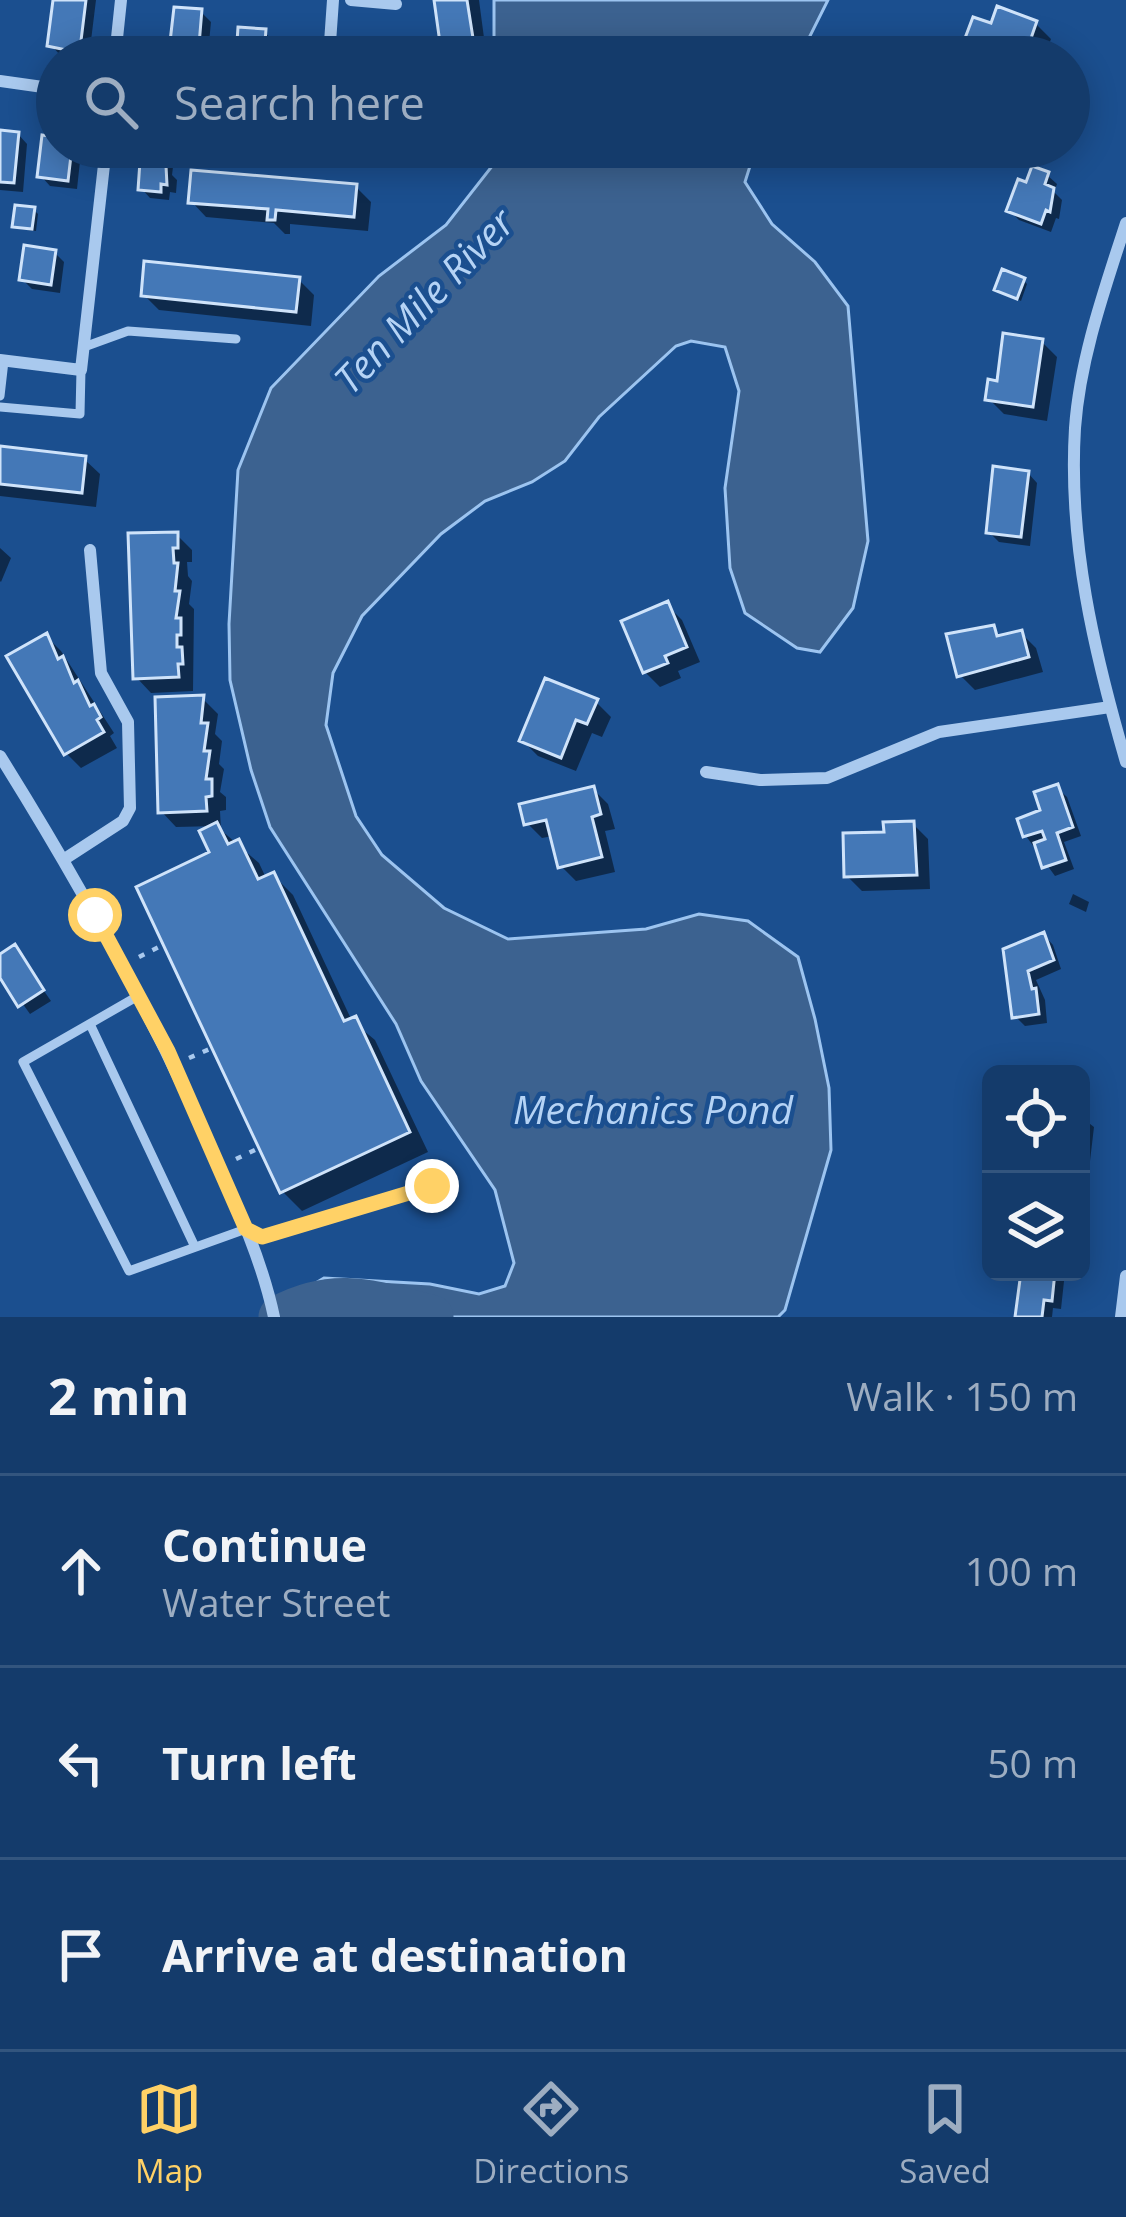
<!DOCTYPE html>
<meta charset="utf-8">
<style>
body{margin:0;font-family:"Open Sans",sans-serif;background:#1d4271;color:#f1f3f6}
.controls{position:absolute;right:36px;bottom:36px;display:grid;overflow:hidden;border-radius:18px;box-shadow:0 6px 30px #0003}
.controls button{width:108px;height:108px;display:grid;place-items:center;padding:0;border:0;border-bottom:3px solid #33557e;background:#143b6b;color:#f1f3f6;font:60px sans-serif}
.stop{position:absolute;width:36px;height:36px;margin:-27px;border:9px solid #ffd166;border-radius:50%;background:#fff}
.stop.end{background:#ffd166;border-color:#fff;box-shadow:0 3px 12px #0008}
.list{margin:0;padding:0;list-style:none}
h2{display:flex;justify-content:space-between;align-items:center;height:156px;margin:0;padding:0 48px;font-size:51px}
h2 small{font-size:39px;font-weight:400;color:#9dadc1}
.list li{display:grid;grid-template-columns:78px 1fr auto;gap:36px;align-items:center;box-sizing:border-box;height:192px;padding:0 48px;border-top:3px solid #33557e}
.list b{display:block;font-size:45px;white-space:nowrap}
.list p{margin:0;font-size:39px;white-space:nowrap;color:#9dadc1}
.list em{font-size:39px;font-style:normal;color:#9dadc1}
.icon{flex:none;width:66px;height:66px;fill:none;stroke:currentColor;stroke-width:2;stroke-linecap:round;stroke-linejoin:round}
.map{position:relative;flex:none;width:1126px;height:1317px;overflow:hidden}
.search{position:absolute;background:#143b6b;box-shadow:0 6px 30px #0003;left:36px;right:36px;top:36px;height:132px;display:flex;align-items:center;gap:30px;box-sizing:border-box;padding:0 42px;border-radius:66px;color:#9dadc1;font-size:45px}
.sheet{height:732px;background:#143b6b}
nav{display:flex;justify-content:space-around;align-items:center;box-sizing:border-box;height:168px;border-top:3px solid #33557e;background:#143b6b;font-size:33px;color:#9dadc1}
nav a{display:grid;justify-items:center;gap:6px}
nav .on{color:#ffd166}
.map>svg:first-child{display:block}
</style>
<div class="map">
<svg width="1126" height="1317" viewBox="0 0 1126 1317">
<rect width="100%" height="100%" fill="#1b4f8f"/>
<path fill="#3c6290" stroke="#9cc4f0" stroke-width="3" d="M 494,0 L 828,0 L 806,44 L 794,57 L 494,57 Z
M 493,147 L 756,147 L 745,182 L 772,224 L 815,262 L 848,306 L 868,541 L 853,608 L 820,652 L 797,648 L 745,613 L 730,568 L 725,488 L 739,391 L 725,347 L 691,341 L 676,346 L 599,417 L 565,461 L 532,482 L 485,501 L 441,534 L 362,616 L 333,673 L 326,725 L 356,816 L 382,855 L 444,908 L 508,939 L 646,929 L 699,914 L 748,921 L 798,957 L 815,1019 L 829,1088 L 831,1150 L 785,1310 L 778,1317 L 297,1317 L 292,1297 L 324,1278 L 430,1284 L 479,1294 L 505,1286 L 514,1263 L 495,1190 L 421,1081 L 396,1024 L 270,827 L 251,770 L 230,680 L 229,624 L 238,470 L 271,388 L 379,276 L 446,225 L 493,165 Z"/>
<path fill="#0007" d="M 56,0 L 96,0 L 89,57 L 60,55 L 51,45 Z
M 437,0 L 479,0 L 486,53 L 458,57 L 443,42 Z
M 201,12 L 211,22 L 208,53 L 183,51 L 173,41 Z
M 1036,24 L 1051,39 L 1044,57 L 1030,52 L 1028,57 L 978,57 L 966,45 L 992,27 Z
M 264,32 L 274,41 L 273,57 L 239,57 Z
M 0,133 L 18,134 L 27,144 L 23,192 L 0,190 Z
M 57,140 L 57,147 L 77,147 L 81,152 L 77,189 L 50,186 L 41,176 Z
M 164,150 L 174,159 L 172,175 L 177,180 L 176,193 L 170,192 L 169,200 L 150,198 L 141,188 Z
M 1047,175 L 1057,184 L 1054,192 L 1062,200 L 1059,219 L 1056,218 L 1051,232 L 1019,220 L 1010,211 L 1028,186 Z
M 356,187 L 371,202 L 368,231 L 290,224 L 290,234 L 285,234 L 274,223 L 206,217 L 191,201 Z
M 34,210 L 38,214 L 36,231 L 19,229 L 15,225 Z
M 55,253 L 64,262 L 60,293 L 32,289 L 22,279 Z
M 299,280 L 314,295 L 311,326 L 159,310 L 144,295 Z
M 1023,280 L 1027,284 L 1021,301 L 997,289 Z
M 1042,342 L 1057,357 L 1047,421 L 1004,414 L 989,399 Z
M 0,449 L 84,459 L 100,474 L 96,507 L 0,496 Z
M 1028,473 L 1037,483 L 1030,546 L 999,542 L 989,532 Z
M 177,535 L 192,550 L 192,562 L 187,562 L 188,576 L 192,581 L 189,604 L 194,609 L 193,691 L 151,693 L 136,677 L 131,536 Z
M 0,548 L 11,558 L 1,582 L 0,581 Z
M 667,605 L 682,620 L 700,662 L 678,671 L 681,678 L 660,687 L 645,672 Z
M 993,629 L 1003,638 L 1021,633 L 1036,648 L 1043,672 L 975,690 L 960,675 Z
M 46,636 L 61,651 L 114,733 L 110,736 L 117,748 L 81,768 L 66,753 Z
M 203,699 L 218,714 L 215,734 L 222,741 L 219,764 L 224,769 L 220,792 L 226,797 L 226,810 L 220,811 L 221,830 L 259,863 L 266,878 L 273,875 L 293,895 L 352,1021 L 375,1040 L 428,1152 L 302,1211 L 282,1191 L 213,854 L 218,826 L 176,827 L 161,811 Z
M 596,702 L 611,717 L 602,737 L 592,733 L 576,771 L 538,756 L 523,741 Z
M 1057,788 L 1067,797 L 1081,836 L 1064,842 L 1074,869 L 1055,876 L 1026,836 Z
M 593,789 L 608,804 L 615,829 L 605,831 L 615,872 L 576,881 L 561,866 L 553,836 L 542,838 L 527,823 Z
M 913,824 L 928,839 L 930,889 L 862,891 L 847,876 Z
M 1073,894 L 1089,902 L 1086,912 L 1069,904 Z
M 1044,935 L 1053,945 L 1061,969 L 1036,980 L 1045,1000 L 1047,1023 L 1025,1026 L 1015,1016 L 1006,951 Z
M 14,948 L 51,1001 L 30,1014 L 0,972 L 0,957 Z
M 1081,1117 L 1094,1127 L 1086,1195 L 1081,1194 Z
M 1081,1202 L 1086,1206 L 1084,1224 L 1081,1224 Z
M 1024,1272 L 1065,1272 L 1061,1309 L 1053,1308 L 1052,1317 L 1018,1317 Z"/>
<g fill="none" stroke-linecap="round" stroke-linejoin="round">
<path stroke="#3c6290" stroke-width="45" d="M 281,1317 C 336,1288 373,1303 431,1317"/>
</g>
<path fill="#4478b7" stroke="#cfe3fa" stroke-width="3" d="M 53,0 L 86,0 L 80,49 L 76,52 L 47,46 Z
M 434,0 L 467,0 L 473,38 L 440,43 Z
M 997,6 L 1037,21 L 1029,44 L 1015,39 L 1008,57 L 981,57 L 983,53 L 962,46 L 973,17 L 991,23 Z
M 174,7 L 202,9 L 199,45 L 170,42 Z
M 238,27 L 266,29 L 264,57 L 236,57 Z
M 366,38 L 440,45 L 439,57 L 364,57 Z
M 0,130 L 19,132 L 14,183 L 0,182 Z
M 42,135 L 57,137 L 57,147 L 72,147 L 68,181 L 37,177 Z
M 141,147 L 165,147 L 167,185 L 161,184 L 161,192 L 138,190 Z
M 1032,166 L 1049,172 L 1045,184 L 1054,188 L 1050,212 L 1046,210 L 1041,224 L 1006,211 L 1018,179 L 1026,182 Z
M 191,170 L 357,184 L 354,217 L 276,210 L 275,220 L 267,220 L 268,209 L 188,203 Z
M 15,205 L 35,207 L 32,229 L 12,227 Z
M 24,245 L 56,250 L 51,285 L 19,280 Z
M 144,261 L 300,277 L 296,312 L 141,296 Z
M 1002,269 L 1025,278 L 1017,299 L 994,290 Z
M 1003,333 L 1043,339 L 1033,407 L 985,400 L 988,379 L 997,381 Z
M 0,446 L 86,456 L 82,493 L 0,484 Z
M 993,466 L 1029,471 L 1021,537 L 986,533 Z
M 178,532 L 178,548 L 173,548 L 174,563 L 178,563 L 175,591 L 180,591 L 176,618 L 181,618 L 181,635 L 177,635 L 177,647 L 182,647 L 183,664 L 178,664 L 179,677 L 133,679 L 128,533 Z
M 668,601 L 687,647 L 665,656 L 668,663 L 643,673 L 621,621 Z
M 994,625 L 997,636 L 1022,630 L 1029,657 L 957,677 L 946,634 Z
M 47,633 L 58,659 L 63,656 L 74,683 L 78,680 L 90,706 L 94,704 L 101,717 L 97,720 L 104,732 L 64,755 L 6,656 Z
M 545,678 L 598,699 L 587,724 L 576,720 L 561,758 L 519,741 Z
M 204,695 L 201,723 L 208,723 L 204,751 L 210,751 L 206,779 L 212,779 L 212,796 L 206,797 L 207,811 L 158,813 L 155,697 Z
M 1058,784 L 1073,827 L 1057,833 L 1066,860 L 1042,868 L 1034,843 L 1045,839 L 1042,831 L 1023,837 L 1017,819 L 1040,810 L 1034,792 Z
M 594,786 L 601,814 L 592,817 L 602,857 L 558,868 L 546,820 L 524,825 L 519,804 Z
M 914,821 L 917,875 L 844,877 L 843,833 L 884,832 L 883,822 Z
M 217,822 L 228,844 L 239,839 L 258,879 L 274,872 L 344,1021 L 356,1016 L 410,1132 L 280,1193 L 136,887 L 209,852 L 199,831 Z
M 1044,932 L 1054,960 L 1028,971 L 1032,989 L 1036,988 L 1039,1014 L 1012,1018 L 1003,949 Z
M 15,944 L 44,990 L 18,1007 L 0,978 L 0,954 Z
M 1021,1272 L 1055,1272 L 1052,1301 L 1044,1300 L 1042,1317 L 1015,1317 Z"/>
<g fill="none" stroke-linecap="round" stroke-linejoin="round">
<path stroke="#a9c9ee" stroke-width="4.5" stroke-dasharray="6 9" stroke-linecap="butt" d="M 139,957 L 163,945
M 189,1058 L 212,1048
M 236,1159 L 259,1148"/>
<path stroke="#a9c9ee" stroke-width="9" d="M 84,347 L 128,331 L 236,339
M 0,396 L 4,361
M 0,407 L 80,414 L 81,370
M 138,996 L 23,1062 L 129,1271 L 246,1229 L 263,1237 L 273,1234 L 432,1186
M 90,1024 L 195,1247"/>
<path stroke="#a9c9ee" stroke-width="12" d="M 351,0 L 396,4
M 115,57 L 121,0
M 329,57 L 333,0
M 0,81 L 57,89
M 1126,223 C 1105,288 1080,358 1075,428 C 1068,542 1094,652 1126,762
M 0,360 L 81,370 L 106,147
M 0,756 C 80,884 153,1015 213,1153 C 237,1206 262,1260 274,1317
M 706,772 L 760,780 L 827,778 L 939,732 L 1110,707
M 63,860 L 123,821 L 130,808 L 128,722 L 101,673 L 90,550
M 1121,1317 L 1126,1276"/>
</g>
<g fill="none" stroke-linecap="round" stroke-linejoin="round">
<path stroke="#ffd166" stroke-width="15" d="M 95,915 L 168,1051 L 246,1229 L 262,1237 L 432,1186"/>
</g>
<g text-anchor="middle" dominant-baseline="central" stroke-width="9" stroke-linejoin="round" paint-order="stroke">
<g font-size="39" font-style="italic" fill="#b5d3f5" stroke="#1b4f8f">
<text transform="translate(423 300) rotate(-46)">Ten Mile River</text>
<text x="653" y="1108">Mechanics Pond</text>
</g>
</g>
</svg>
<div class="controls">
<button><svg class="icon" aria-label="locate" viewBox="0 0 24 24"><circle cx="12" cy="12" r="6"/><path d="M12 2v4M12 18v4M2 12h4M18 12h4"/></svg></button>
<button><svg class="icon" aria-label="layers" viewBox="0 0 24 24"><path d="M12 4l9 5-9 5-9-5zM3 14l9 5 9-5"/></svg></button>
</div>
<div class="stop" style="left:95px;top:915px"></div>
<div class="stop end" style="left:432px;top:1186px"></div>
<div class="search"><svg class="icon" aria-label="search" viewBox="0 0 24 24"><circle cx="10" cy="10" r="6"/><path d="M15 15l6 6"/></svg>Search here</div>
</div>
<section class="sheet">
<h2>2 min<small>Walk · 150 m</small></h2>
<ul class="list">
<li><svg class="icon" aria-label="ahead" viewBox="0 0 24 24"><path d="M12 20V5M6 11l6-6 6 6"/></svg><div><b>Continue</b><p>Water Street</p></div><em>100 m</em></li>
<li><svg class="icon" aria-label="left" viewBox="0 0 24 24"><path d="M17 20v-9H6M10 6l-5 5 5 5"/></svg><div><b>Turn left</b></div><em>50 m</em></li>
<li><svg class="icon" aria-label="arrive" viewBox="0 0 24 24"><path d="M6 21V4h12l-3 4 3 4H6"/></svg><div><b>Arrive at destination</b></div></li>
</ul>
</section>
<nav>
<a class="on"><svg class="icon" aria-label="map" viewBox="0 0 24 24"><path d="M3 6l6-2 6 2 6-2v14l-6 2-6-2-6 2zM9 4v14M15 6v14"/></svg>Map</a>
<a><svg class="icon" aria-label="directions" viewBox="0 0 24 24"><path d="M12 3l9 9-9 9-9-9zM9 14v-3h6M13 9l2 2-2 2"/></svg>Directions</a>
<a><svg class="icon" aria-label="saved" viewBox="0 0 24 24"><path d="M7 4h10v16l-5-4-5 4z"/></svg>Saved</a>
</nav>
